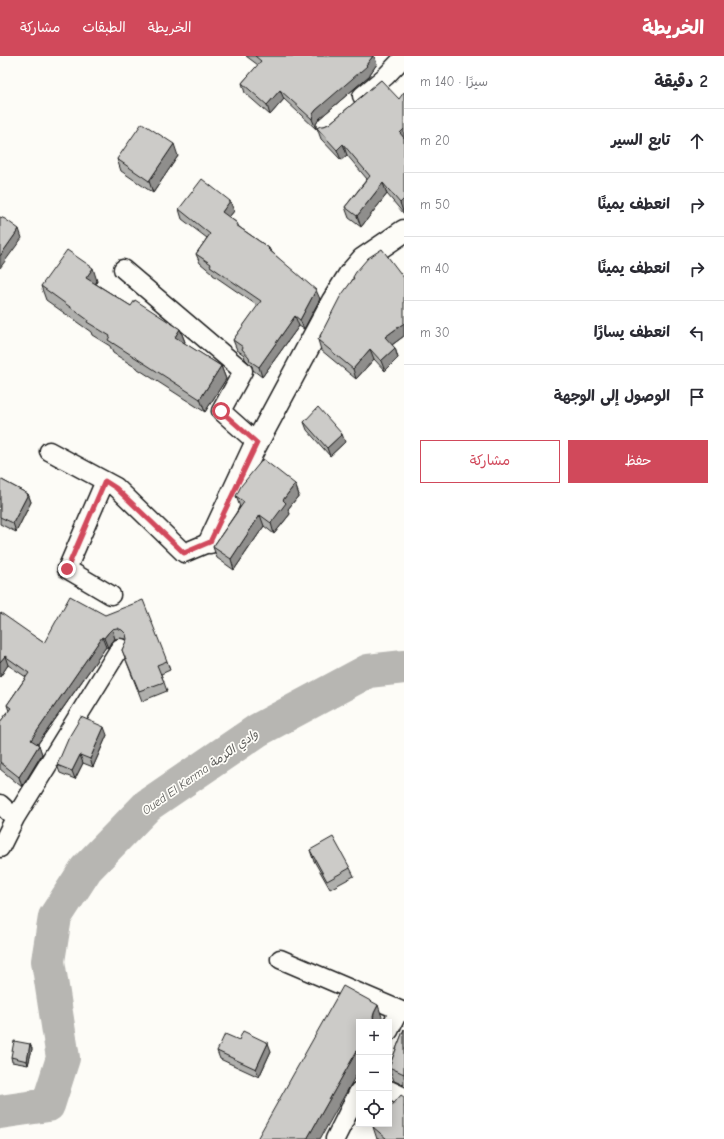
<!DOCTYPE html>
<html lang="ar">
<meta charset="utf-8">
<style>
body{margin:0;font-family:"Comic Neue","Playpen Sans Arabic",sans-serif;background:#f7f7f7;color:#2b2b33;direction:rtl}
.controls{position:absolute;right:12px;bottom:12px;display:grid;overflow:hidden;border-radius:0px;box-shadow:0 2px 10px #0003}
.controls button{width:36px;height:36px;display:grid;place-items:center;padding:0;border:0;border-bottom:1px solid #e1e1e2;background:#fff;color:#2b2b33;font:20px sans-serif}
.stop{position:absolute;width:12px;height:12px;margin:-9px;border:3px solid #d1495b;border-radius:50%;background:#fff}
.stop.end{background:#d1495b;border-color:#fff;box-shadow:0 1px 4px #0008}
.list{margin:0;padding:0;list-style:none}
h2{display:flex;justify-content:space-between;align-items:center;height:52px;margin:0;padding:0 16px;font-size:17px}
h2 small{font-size:13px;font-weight:400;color:#7c7c81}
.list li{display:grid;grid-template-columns:26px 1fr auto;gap:12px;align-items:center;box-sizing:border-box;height:64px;padding:0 16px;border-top:1px solid #e1e1e2}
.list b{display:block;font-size:15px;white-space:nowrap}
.list em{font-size:13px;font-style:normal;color:#7c7c81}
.actions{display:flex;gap:8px;padding:12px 16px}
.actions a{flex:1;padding:9px 0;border:1px solid #d1495b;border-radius:0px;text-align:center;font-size:14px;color:#d1495b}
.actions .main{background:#d1495b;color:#fff}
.icon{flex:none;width:22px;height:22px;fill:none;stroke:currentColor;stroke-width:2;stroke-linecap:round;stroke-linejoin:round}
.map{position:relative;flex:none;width:404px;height:1083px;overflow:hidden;direction:ltr}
header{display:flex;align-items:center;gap:24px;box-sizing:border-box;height:56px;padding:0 20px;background:#d1495b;color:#fff}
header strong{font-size:19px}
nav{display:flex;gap:22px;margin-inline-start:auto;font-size:14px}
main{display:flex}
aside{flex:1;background:#fff}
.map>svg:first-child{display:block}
</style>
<header>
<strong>الخريطة</strong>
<nav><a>الخريطة</a><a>الطبقات</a><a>مشاركة</a></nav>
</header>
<main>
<aside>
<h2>2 دقيقة<small>سيرًا · 140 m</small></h2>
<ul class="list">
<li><svg class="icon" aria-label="ahead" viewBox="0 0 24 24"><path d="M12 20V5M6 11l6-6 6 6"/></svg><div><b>تابع السير</b></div><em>20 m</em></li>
<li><svg class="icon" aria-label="right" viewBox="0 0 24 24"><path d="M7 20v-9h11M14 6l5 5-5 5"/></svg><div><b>انعطف يمينًا</b></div><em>50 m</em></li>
<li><svg class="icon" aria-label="right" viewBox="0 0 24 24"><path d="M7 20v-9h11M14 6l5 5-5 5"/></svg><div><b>انعطف يمينًا</b></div><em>40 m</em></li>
<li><svg class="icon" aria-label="left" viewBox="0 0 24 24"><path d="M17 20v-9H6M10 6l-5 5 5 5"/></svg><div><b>انعطف يسارًا</b></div><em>30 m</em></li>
<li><svg class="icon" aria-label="arrive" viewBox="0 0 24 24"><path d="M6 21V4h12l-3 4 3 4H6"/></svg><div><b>الوصول إلى الوجهة</b></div></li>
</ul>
<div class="actions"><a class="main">حفظ</a><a>مشاركة</a></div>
</aside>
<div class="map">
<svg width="404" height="1083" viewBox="0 0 404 1083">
<rect width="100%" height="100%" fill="#fdfcf7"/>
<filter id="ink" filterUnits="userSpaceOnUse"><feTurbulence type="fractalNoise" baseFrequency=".025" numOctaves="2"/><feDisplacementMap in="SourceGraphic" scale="8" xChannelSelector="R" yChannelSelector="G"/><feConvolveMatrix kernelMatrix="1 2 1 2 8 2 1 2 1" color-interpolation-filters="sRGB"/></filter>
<g filter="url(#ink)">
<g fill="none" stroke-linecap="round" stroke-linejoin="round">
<path stroke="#b7b6b2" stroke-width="34" d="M 0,1056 L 48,1049 L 63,1002 L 48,905 L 55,861 L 86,813 L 148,749 L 258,674 L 368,615 L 404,611"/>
<defs>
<path id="street" d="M 362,40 L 386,20 L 404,1
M 123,213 L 243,315 L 221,355 L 257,387
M 49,395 L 116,431 L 184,497 L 210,486
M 105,425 L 67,513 L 111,539
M 0,748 L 15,762
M 0,792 L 15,762 L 120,592
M 280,903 L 404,956
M 389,975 L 399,954
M 389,1034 L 404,1041
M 335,1083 L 359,1035"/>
<path id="secondary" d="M 210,486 L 253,394 L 333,245 L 350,218 L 363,203 L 404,175"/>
</defs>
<use href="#street" stroke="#1c1c1c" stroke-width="21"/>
<use href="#secondary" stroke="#1c1c1c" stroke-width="25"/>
<use href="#street" stroke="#fdfcf7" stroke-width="18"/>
<use href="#secondary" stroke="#fdfcf7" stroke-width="22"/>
</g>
<path fill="#afafac" stroke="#1c1c1c" d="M 246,0 L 374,0 L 377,8 L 370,18 L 370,19 L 319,63 L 316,68 L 316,73 L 284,43 L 270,59 L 245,37 L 242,27 L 258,9 Z
M 381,24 L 404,158 L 387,138 L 361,171 L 349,162 L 345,151 L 367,123 L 347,99 L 341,104 L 321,83 L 317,72 L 324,70 L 329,68 Z
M 178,100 L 153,137 L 121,115 L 117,103 Z
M 179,153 L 234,155 L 229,161 L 237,167 L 239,171 L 269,192 L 270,194 L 320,243 L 304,273 L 299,270 L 262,321 L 253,314 L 252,310 L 245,303 L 244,299 L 237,294 L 233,284 L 258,250 L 213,219 L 212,217 L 200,207 L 196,198 L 207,182 L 182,163 Z
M 353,221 L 404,280 L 392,289 L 395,292 L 398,302 L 385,315 L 374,303 L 356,323 L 321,294 L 318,284 L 320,281 L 320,280 L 353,223 Z
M 97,225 L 96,228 L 131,250 L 180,273 L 185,286 L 184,287 L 221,310 L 226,323 L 205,356 L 113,297 L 110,290 L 92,279 L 91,276 L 46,244 L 41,230 Z
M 304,366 L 345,386 L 330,400 L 307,374 Z
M 0,423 L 28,438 L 31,446 L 16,476 L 0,468 Z
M 295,428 L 299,439 L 288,453 L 290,458 L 274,478 L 264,470 L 234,514 L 217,502 L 213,491 L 240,451 L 236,440 Z
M 0,558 L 44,587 L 105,559 L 167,605 L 170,614 L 161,618 L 167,635 L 142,645 L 122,594 L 127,584 L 125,583 L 120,582 L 115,583 L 111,586 L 108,592 L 106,591 L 38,688 L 42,698 L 22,731 L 0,713 L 0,666 L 9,655 L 7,649 L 26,621 L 8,609 L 0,621 Z
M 107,679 L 93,711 L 83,707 L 75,723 L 60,717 L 57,709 Z
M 310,794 L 350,812 L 354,820 L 330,833 L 313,803 Z
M 404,973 L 404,1029 L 394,1025 L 389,1011 Z
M 239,984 L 271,995 L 259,1021 L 220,1003 L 217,995 Z
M 30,988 L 32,993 L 28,1009 L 12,1006 L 11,1001 Z
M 373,1071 L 404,1083 L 377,1083 Z"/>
<path fill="#8f8e8c" stroke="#1c1c1c" d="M 373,0 L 374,0 L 377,8 L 370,18 L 370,19 L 319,63 L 316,68 L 316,73 L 312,63 L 313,58 L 316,54 L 366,9 Z
M 280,34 L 284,43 L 270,59 L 267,49 Z
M 404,73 L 404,88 L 400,77 Z
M 174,88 L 178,100 L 153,137 L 149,125 Z
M 343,88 L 347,99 L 341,104 L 337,94 Z
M 383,127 L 387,138 L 361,171 L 357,160 Z
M 404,143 L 404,158 L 400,147 Z
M 230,145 L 234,155 L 225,166 L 222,156 Z
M 19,173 L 22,182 L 0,212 L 0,200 Z
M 93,212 L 97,225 L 91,235 L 86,222 Z
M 316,234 L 320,243 L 304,273 L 300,264 Z
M 295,260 L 299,270 L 262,321 L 259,311 Z
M 404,267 L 404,280 L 389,291 L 385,281 Z
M 180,273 L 185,286 L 180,294 L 175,281 Z
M 395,292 L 398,302 L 385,315 L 381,305 Z
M 370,293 L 374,303 L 356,323 L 353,313 Z
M 221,310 L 226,323 L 205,356 L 200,343 Z
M 342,378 L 345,386 L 330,400 L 327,392 Z
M 295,428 L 299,439 L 288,453 L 290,458 L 274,478 L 271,467 L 283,444 Z
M 28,438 L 31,446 L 16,476 L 13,467 Z
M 260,459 L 264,470 L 234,514 L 231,503 Z
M 112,573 L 115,583 L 111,586 L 108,592 L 104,582 L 108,577 Z
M 102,581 L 106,591 L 34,693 L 31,684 Z
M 5,600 L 8,609 L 0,621 L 0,606 Z
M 104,671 L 107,679 L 93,711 L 90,703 Z
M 39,689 L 42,698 L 22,731 L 19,721 Z
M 80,699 L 83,707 L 75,723 L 72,715 Z
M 378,949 L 383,964 L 382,966 L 373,966 L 374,957 Z
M 268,987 L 271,995 L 259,1021 L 256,1013 Z
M 30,988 L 32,993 L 28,1009 L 27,1005 Z
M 359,991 L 359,1014 L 320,1083 L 307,1083 Z"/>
<path fill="#cccbc8" stroke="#1c1c1c" d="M 255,0 L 373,0 L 366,9 L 367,10 L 316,54 L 313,58 L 312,63 L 280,34 L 267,49 L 242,27 L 261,5 Z
M 381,24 L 399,43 L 404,36 L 404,73 L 400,77 L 404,82 L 404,143 L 400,147 L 383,127 L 357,160 L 345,151 L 370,120 L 343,88 L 337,94 L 317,72 L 320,70 L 324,70 L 329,68 Z
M 142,67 L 174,88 L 149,125 L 117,103 Z
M 202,123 L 230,145 L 222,156 L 237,167 L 236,169 L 269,192 L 268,193 L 316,234 L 300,264 L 295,260 L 259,311 L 250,305 L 249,301 L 242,293 L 243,291 L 233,284 L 261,245 L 210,210 L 211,208 L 196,198 L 210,178 L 179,153 Z
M 0,161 L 5,163 L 19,173 L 0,200 Z
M 382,193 L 404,222 L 404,267 L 385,281 L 395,292 L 381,305 L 370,293 L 353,313 L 318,284 L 321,280 L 320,280 L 340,241 L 354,222 L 353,221 L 356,216 L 368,202 Z
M 67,194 L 93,212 L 86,222 L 131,250 L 135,244 L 180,273 L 175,281 L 221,310 L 200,343 L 108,284 L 110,280 L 87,266 L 88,264 L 41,230 Z
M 318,351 L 342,378 L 327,392 L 304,366 Z
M 263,403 L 295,428 L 283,444 L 286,447 L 271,467 L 260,459 L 231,503 L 213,491 L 244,446 L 236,440 L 241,430 Z
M 0,423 L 28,438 L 13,467 L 0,461 Z
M 70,540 L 105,559 L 143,544 L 167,605 L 157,609 L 164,626 L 139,635 L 122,594 L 127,583 L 126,578 L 122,574 L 117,572 L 112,573 L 108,577 L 104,582 L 102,581 L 31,684 L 39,689 L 19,721 L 0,706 L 0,666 L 11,652 L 7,649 L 29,617 L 5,600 L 0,606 L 0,558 L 1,557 L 44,587 Z
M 81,661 L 104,671 L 90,703 L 80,699 L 72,715 L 57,709 L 69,681 Z
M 333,781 L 350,812 L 327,825 L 310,794 Z
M 343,930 L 378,949 L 374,957 L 373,961 L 374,964 L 373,966 L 359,966 L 359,991 L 307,1083 L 257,1083 Z
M 404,973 L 404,1018 L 389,1011 Z
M 243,975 L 268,987 L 256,1013 L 217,995 L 225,978 L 239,984 Z
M 14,985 L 30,988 L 27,1005 L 11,1001 Z
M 401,1039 L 404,1041 L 404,1083 L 387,1083 L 373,1071 L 375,1068 L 389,1068 L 389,1053 Z"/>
</g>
<g fill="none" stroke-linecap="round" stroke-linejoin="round" filter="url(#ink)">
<path stroke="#d1495b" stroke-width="5" d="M 67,513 L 105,425 L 116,432 L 184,497 L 210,486 L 257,387 L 221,355"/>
</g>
<g text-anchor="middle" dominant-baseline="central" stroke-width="3.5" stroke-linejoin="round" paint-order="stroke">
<g font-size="12" font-style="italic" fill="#5a5a58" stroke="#fdfcf7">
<text transform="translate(200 716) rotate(-35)">Oued El Kerma وادي الكرمة</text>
</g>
</g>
</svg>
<div class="controls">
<button>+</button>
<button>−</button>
<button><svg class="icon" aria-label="locate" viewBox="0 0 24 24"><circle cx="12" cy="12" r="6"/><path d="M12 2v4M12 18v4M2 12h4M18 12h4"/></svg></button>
</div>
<div class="stop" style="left:221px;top:355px"></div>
<div class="stop end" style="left:67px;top:513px"></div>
</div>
</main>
